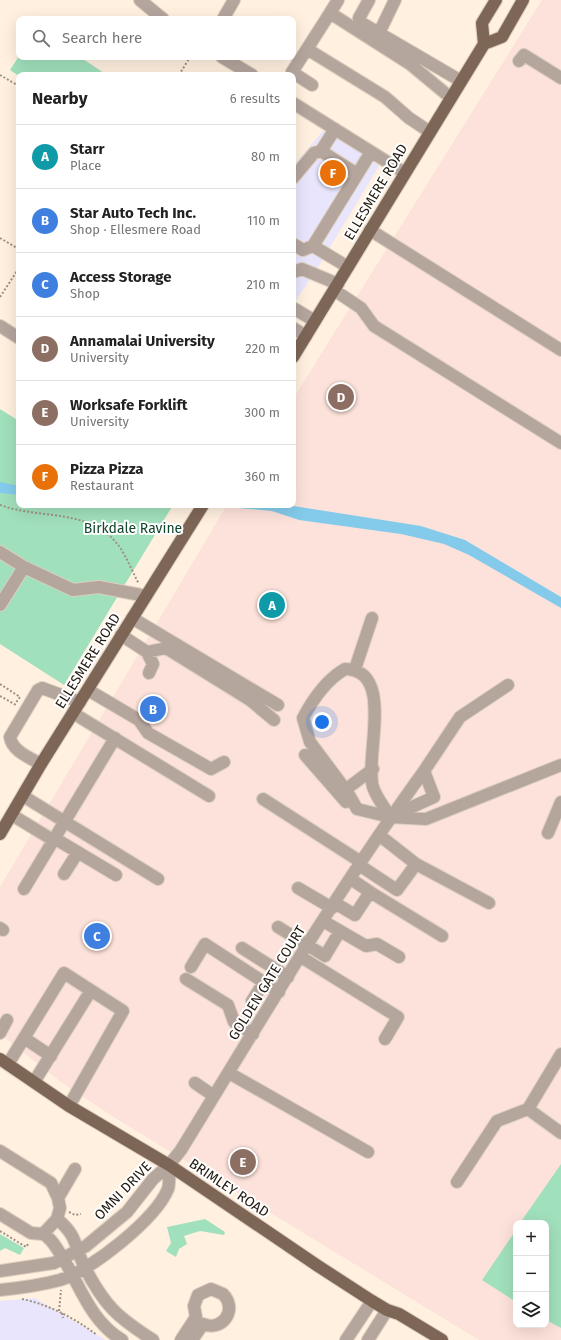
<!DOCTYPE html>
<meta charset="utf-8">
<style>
body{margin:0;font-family:"Fira Sans",sans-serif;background:#f6f6f6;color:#222}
.controls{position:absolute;right:12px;bottom:12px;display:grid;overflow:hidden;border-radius:8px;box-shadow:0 4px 16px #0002}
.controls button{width:36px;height:36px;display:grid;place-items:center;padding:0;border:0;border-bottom:1px solid #e0e0e0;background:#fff;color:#222;font:20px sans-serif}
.you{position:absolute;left:322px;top:722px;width:14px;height:14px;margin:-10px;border:3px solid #fff;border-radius:50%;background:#1a73e8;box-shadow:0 0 0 6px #1a73e833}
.badge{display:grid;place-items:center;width:26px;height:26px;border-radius:50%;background:#0787aa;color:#fff;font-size:13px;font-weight:700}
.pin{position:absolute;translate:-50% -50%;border:2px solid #fff;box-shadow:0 1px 4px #0006}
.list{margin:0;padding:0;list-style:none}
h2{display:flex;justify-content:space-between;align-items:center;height:52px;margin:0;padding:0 16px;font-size:17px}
h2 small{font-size:13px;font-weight:400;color:#767676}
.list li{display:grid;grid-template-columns:26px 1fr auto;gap:12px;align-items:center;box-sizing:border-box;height:64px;padding:0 16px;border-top:1px solid #e0e0e0}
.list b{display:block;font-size:15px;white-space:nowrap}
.list p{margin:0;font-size:13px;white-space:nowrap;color:#767676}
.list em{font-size:13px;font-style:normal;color:#767676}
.icon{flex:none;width:22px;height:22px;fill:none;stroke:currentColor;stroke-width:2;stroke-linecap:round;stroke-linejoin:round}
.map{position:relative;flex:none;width:561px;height:1340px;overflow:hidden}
.search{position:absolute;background:#fff;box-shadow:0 4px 16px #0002;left:16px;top:16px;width:280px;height:44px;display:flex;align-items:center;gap:10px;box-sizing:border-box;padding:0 14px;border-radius:8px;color:#767676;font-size:15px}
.panel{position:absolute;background:#fff;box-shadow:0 4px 16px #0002;left:16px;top:72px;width:280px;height:436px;border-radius:8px}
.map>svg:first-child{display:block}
</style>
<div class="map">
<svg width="561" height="1340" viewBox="0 0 561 1340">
<rect width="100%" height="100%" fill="#fff0df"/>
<path fill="#e8e5fc" d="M 328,125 L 379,166 L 318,267 L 293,305 L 293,166 Z
M 35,1298 L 60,1313 L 106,1340 L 0,1340 L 0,1301 Z"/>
<path fill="#fce2da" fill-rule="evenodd" d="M 542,0 L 561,0 L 561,1340 L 479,1340 L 112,1116 L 61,1082 L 0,1034 L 0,887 L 227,505 L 293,505 L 293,399 ZM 516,1223 L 546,1223 L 546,1325 L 516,1325 Z"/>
<path fill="#a1e0bc" d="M 19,56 L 80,57 L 107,75 L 19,76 L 10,70 Z
M 0,409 L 19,421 L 19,505 L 173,505 L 64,685 L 0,644 Z
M 561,1164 L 561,1328 L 546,1320 L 546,1223 L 520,1223 Z
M 205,1219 L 225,1232 L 224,1235 L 200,1231 L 184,1236 L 187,1244 L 179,1249 L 176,1257 L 166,1251 L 171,1243 L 167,1227 Z
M 516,1230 L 516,1302 L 482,1280 Z
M 0,1234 L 24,1248 L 20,1255 L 5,1248 L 0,1251 Z"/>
<path fill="#84cbeb" d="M 0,482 L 19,486 L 19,495 L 0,493 Z
M 226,505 L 287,505 L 421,526 L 465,540 L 561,597 L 561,608 L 469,555 L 444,544 L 401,534 L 299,520 L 272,511 L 239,508 Z"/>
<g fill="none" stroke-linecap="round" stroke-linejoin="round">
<defs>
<path id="minor" d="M 140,0 L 163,19
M 369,0 L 359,18 L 360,22 L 461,81
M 330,13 L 338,0
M 223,19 L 234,0
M 379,33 L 395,0
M 307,49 L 292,72 L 312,85
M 222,57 L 252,75
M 519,61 L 524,55 L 561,78
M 293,103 L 405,173
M 430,132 L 409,118 L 385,97 L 307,49 L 330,13 L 410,64 L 451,98
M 321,151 L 335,129
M 293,178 L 314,153 L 321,151 L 357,174
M 370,230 L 561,350
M 293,244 L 303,250 L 313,246
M 348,267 L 313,246 L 371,152
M 293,272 L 302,269 L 338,284
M 334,290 L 361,308 L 374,326 L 561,443
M 293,308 L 315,321
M 0,326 L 19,338
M 293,328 L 306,336
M 0,552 L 24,567 L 73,590 L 99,587 L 146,596
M 0,605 L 24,567
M 132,618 L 278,705
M 121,635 L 147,652 L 153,664 L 149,673
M 147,652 L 166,648 L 250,700 L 274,720
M 355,669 L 372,618
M 88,690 L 139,720 L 148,733 L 211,769 L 224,762
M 73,713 L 209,796
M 305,755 L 346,802
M 41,764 C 30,758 12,751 10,737 L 38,690 L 42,688 L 80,702
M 424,771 L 460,717 L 508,685
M 345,790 L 373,769
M 23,796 L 158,879
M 263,799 L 361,862
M 12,815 L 53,840
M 390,817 C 385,808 376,797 373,787 C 364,757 396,670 345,669 C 326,680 313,699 303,718 L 310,742 L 348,793 L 357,809 L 390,817 L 426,819 L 561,765
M 548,833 L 561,802
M 379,835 L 416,864 L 489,903
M 54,838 L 116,875
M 359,865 L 397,890 L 416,864
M 64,874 L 78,852
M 298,888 L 332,908
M 24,889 L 115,738
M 370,892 L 442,936
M 335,903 L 355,915 L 370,892 L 351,879
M 323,921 L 366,946 L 377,944 L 399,957
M 278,927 L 325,956 L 340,931
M 0,928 L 3,930
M 242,948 L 288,977
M 301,957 L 398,1017 L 385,1039
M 191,967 L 205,944 L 279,992
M 186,979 L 228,1005 L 234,1022 L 253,1034
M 252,1001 L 264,982
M 0,1033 L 7,1020
M 24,1038 L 51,1056
M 561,1054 L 528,1109 L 561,1133
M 8,1064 L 64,973 L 123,1011 L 69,1106
M 229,1073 L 368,1152
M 34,1082 L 90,992
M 195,1083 L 214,1096
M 0,1151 L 51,1183 L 58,1198 L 60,1208 L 57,1219 L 43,1234 L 31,1233 L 0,1214
M 457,1182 L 497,1121 L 528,1109
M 58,1198 L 75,1169
M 57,1219 C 78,1236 74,1246 85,1268 C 105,1306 117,1317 153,1340
M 43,1234 C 51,1238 56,1247 61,1255 C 80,1285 90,1321 122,1340
M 0,1271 L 54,1263 L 86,1246 L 127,1212 L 153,1179 L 169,1165 L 181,1150 C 259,1023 336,892 424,771 L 434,797 L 390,817
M 0,1290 C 20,1288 41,1285 60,1280 C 91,1270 155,1220 168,1189 C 170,1183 169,1172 169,1165
M 181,1340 L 196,1317 L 194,1306 L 198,1295 L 211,1289 L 223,1294 C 238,1309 223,1332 203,1324 L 192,1340
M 346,1340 L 372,1301
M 368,1340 L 387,1310"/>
<path id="major" d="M 484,44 L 502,37 L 523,0
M 293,357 L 484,44 L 482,23 L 496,0
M 0,834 L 41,764 L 203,505
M 0,1059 L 69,1106 L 169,1165 L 318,1266 L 372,1301 L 387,1310 L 399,1314 L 442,1340"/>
</defs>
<use href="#minor" stroke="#dccebe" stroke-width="14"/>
<use href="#major" stroke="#dccebe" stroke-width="14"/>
<path stroke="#9d9183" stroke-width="2" stroke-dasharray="2 2" stroke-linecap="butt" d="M 0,75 L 19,86
M 179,75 L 190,57
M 0,238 L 19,249
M 0,297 L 19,268
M 0,505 C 41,520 93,507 121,549 C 128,560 133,573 139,584
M 0,684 L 20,697 L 15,704
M 0,696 L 16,705
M 69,1212 L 75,1215 L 81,1214
M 0,1231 L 26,1247 L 29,1243
M 22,1299 C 50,1305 74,1318 97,1335
M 59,1311 L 61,1290
M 62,1313 L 63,1318"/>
<use href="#minor" stroke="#b4a59d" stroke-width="12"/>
<use href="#major" stroke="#7e6657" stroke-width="12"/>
</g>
<g text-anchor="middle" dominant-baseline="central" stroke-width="4" stroke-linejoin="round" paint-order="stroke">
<g font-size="14" fill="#221a10" stroke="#fff">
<text transform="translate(376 192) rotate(-59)">ELLESMERE ROAD</text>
<text transform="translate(88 661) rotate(-58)">ELLESMERE ROAD</text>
<text transform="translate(267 983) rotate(-58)">GOLDEN GATE COURT</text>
<text transform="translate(229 1188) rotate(34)">BRIMLEY ROAD</text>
<text transform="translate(123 1191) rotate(-46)">OMNI DRIVE</text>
</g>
<g font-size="14" fill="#11452d" stroke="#fff">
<text x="133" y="528">Birkdale Ravine</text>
</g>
</g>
</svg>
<div class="controls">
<button>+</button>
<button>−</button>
<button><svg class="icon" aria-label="layers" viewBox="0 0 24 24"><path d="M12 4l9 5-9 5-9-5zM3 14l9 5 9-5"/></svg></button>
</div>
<div class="you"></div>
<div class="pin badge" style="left:272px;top:605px;background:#0f9aa8">A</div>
<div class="pin badge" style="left:153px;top:709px;background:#3f7fe0">B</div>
<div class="pin badge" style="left:97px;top:936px;background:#3f7fe0">C</div>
<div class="pin badge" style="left:341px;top:397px;background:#8d6e63">D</div>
<div class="pin badge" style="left:243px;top:1162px;background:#8d6e63">E</div>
<div class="pin badge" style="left:333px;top:173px;background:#e8710a">F</div>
<div class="search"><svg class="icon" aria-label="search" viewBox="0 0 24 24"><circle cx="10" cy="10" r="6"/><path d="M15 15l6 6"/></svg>Search here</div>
<section class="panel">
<h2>Nearby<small>6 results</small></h2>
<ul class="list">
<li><span class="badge" style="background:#0f9aa8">A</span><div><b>Starr</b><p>Place</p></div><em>80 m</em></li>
<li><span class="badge" style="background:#3f7fe0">B</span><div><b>Star Auto Tech Inc.</b><p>Shop · Ellesmere Road</p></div><em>110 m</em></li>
<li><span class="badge" style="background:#3f7fe0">C</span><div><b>Access Storage</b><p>Shop</p></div><em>210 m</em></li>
<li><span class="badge" style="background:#8d6e63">D</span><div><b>Annamalai University</b><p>University</p></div><em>220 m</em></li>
<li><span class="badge" style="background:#8d6e63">E</span><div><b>Worksafe Forklift</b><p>University</p></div><em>300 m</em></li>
<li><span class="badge" style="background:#e8710a">F</span><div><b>Pizza Pizza</b><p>Restaurant</p></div><em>360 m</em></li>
</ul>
</section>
</div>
